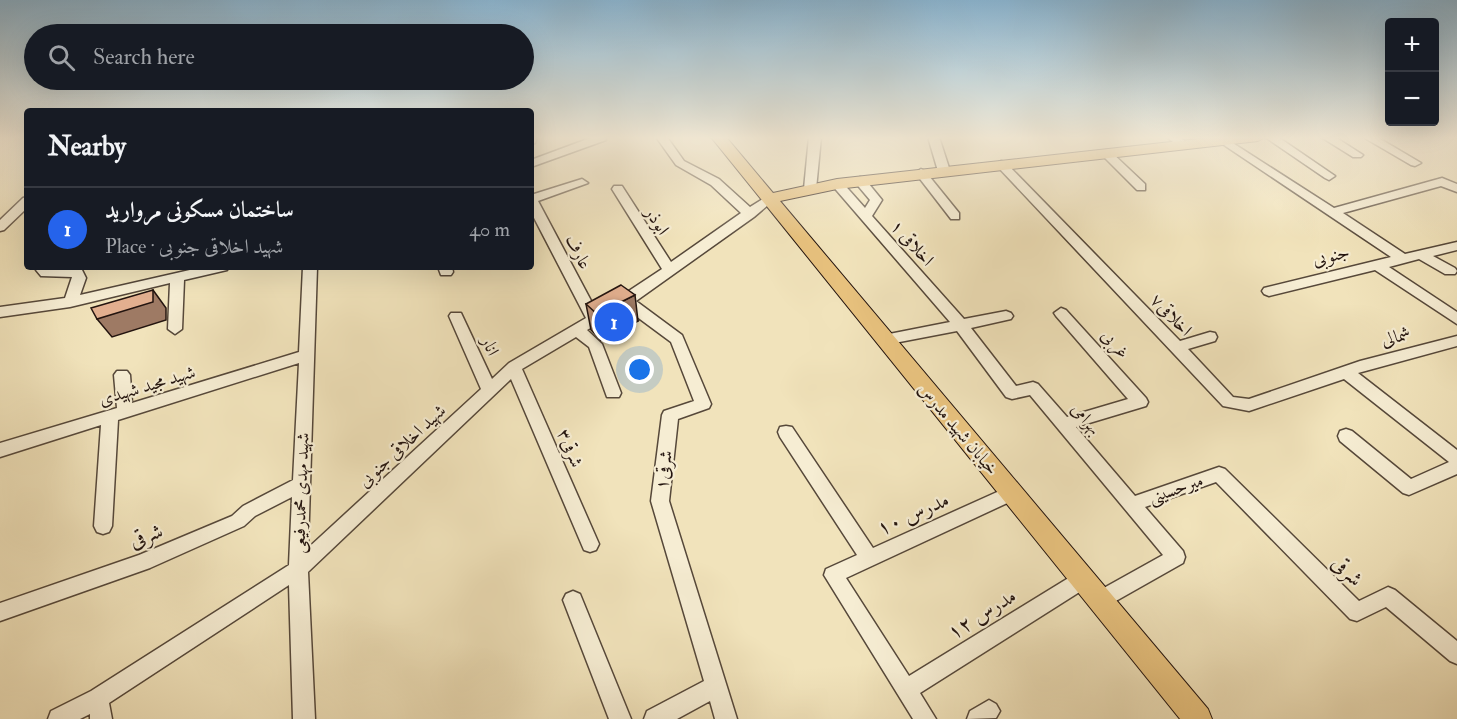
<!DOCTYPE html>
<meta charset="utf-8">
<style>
body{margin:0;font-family:"IM FELL Double Pica",Amiri,serif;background:#242831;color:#f1f3f6}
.controls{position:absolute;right:18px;top:18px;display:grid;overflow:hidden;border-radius:6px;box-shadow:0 6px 24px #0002}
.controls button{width:54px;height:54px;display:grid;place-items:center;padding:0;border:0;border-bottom:2px solid #363941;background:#171b24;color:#f1f3f6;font:30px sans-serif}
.you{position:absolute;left:640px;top:370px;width:21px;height:21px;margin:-15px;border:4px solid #fff;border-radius:50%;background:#1a73e8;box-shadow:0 0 0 9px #1a73e833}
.badge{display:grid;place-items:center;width:39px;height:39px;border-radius:50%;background:#2563eb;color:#fff;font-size:20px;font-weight:700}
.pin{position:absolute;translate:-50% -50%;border:3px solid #fff;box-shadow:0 2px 6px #0006}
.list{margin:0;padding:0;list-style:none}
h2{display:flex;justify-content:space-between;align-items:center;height:78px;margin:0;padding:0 24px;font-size:26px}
h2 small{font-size:20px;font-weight:400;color:#9ea1a6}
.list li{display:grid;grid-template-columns:39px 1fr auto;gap:18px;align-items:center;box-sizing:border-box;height:84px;padding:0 24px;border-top:2px solid #363941}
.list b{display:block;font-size:22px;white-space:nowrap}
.list p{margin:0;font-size:20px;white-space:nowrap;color:#9ea1a6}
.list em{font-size:20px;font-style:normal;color:#9ea1a6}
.icon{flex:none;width:33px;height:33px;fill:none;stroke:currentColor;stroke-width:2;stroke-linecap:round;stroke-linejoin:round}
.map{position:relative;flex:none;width:1457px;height:719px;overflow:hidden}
.search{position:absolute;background:#171b24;box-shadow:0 6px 24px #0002;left:24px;top:24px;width:510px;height:66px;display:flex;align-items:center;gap:15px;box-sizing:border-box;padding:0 21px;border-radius:33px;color:#9ea1a6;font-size:22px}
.panel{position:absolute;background:#171b24;box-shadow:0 6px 24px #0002;left:24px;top:108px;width:510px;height:162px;border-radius:6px}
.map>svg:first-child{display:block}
</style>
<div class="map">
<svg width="1457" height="719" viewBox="0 0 1457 719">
<rect width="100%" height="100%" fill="#f1e3bb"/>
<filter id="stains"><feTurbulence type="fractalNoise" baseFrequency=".00333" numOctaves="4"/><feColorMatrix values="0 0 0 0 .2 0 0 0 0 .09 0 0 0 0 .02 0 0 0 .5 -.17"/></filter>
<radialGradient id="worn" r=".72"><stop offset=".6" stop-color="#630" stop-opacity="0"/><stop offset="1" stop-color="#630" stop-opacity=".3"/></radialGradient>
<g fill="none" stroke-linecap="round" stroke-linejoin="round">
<defs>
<path id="minor" d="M 531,137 L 537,137 L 535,143 L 531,144 Z
M 593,137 L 604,137 L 606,140 L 531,167 L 531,160 Z
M 656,137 L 667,137 L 684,161 L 719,179 L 750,207 L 769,195 L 775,199 L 754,217 L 636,301 L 682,335 L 711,404 L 709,408 L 678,419 L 669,501 L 737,719 L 715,719 L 710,701 L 677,719 L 644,719 L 647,711 L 704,681 L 651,501 L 662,415 L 664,411 L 694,401 L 671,342 L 625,308 L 587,330 L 602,344 L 621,393 L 619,397 L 607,397 L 589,347 L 576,337 L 522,369 L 599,544 L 596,550 L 590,552 L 584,550 L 511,379 L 308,572 L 315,719 L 293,719 L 289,585 L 109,703 L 112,719 L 90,719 L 90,714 L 80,719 L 48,719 L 51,711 L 91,691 L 289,565 L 292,497 L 255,516 L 244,526 L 150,568 L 0,621 L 0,603 L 139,555 L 232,516 L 243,506 L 293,480 L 299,363 L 118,420 L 112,526 L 109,532 L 103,534 L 97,532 L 94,526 L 101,425 L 0,457 L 0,443 L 117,408 L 114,375 L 117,371 L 127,371 L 130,375 L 132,403 L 299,352 L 303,267 L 317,267 L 308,548 L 481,389 L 449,316 L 451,313 L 461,313 L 492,379 L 509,363 L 586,318 L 531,212 L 531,195 L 582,179 L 588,183 L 538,201 L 597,312 L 662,269 L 612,189 L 614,186 L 622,186 L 671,262 L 741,213 L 711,185 L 676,165 Z
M 809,137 L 821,137 L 816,189 L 810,193 L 804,189 Z
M 928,137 L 939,137 L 950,171 L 948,173 L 940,173 L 938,171 Z
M 1167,137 L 1180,137 L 1189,145 L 1187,147 L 1179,147 Z
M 1265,137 L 1278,137 L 1335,176 L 1329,180 L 1325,178 Z
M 1321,137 L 1335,137 L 1363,155 L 1361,157 L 1353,157 Z
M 1363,137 L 1377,137 L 1421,163 L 1415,166 L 1411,165 Z
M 1225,138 L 1334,208 L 1442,178 L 1457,184 L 1457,192 L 1441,186 L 1343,213 L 1405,254 L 1457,242 L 1457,250 L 1433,256 L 1455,268 L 1457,271 L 1455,274 L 1445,274 L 1419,259 L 1389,267 L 1457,312 L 1457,324 L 1375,270 L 1269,296 L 1264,294 L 1262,291 L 1264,288 L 1391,257 L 1221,143 L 1221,139 Z
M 1106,150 L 1110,151 L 1145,184 L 1145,190 L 1137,190 L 1100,153 Z
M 1001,161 L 1005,162 L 1180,341 L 1210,332 L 1215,333 L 1217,337 L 1215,341 L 1188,349 L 1233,397 L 1249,399 L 1360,361 L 1457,336 L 1457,346 L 1358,373 L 1457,450 L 1457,474 L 1409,495 L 1403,493 L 1340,441 L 1338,436 L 1340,431 L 1346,429 L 1352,431 L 1411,479 L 1449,462 L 1344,379 L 1249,411 L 1223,406 L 997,166 L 995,164 Z
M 921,169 L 925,171 L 959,213 L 959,219 L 951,219 L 917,175 L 915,173 Z
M 860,177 L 864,178 L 882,200 L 872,216 L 964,319 L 1006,311 L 1011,313 L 1013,316 L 1011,319 L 971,328 L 1016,386 L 1033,382 L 1038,384 L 1067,417 L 1128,399 L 1056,316 L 1054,313 L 1061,308 L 1066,310 L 1146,398 L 1148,402 L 1146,406 L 1076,427 L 1135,496 L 1219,467 L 1225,469 L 1359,601 L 1388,587 L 1395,590 L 1457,641 L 1457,664 L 1450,661 L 1386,607 L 1357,621 L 1350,619 L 1216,482 L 1145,507 L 1183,551 L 1185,557 L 1183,563 L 1107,606 L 1100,609 L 1093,606 L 1090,600 L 1093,594 L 1163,555 L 1030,395 L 1012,399 L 1006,397 L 957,331 L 884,345 L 879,344 L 877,340 L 879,336 L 950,322 L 831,184 L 833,181 L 841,181 L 865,208 L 870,200 L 854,181 Z
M 27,197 L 27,208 L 4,230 L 0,231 L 0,220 L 23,198 Z
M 38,267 L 82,270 L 86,278 L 80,295 L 203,267 L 229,267 L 227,270 L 184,280 L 182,329 L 175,334 L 168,329 L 170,283 L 70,307 L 0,317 L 0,307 L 65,298 L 72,277 L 41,276 L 36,270 Z
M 438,267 L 452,267 L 453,272 L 451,275 L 441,275 Z
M 786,426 L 792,427 L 873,548 L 1006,488 L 1012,486 L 1018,488 L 1021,493 L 1018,498 L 846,578 L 909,676 L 1075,574 L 1082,571 L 1089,574 L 1091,580 L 1089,586 L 920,693 L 936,719 L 913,719 L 824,575 L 826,569 L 857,555 L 780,437 L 778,432 L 780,427 Z
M 573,591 L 580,594 L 631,719 L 609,719 L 563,600 L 566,594 Z
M 989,700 L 996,704 L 1000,711 L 996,718 L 967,719 L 970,711 Z"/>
<path id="major" d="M 711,137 L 726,137 L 773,193 L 837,179 L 1216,137 L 1265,137 L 1258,141 L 837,189 L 780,201 L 1208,709 L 1212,719 L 1180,719 Z"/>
</defs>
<use href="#minor" stroke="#56483a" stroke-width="3"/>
<use href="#major" stroke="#23140f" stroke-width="2"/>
<use href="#minor" fill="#f6edd3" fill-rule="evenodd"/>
<use href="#major" fill="#e8c27e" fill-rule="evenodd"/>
</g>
<path fill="#c2967b" stroke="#23140f" stroke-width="1.5" d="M 586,304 L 638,321 L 601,340 L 591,330 Z"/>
<path fill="#9e7a64" stroke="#23140f" stroke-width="1.5" d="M 153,290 L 166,308 L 166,320 L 112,337 L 97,319 Z
M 635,295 L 638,321 L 601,340 L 597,314 Z"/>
<path fill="#e2af8f" stroke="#23140f" stroke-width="1.5" d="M 621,285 L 635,295 L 597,314 L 586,304 Z
M 153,290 L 153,302 L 97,319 L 91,308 Z"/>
<linearGradient id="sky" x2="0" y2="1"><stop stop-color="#8ab7d5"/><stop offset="0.58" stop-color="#f9f2e0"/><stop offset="1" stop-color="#f9f2e0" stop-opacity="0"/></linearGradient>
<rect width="1457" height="238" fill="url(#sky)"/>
<g text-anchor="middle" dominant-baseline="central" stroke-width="4.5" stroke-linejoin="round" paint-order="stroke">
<g font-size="18" fill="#23140f" stroke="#f6edd3">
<text transform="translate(657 221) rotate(57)">ابوذر</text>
<text transform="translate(912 243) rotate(48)">اخلاقی ۱</text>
<text transform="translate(578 252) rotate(62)">عارف</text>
<text transform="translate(1331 256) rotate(-14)">جنوبی</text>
<text transform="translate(1171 315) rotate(46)">اخلاقی۷</text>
<text transform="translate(1396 337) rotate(-15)">شمالی</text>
<text transform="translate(1115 344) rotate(48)">غربی</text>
<text transform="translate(490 346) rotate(66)">انار</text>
<text transform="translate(147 386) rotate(-17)">شهید مجید شهیدی</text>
<text transform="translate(1086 419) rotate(49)">بهرامی</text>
<text transform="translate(958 429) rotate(50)">خیابان شهید مدرس</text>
<text transform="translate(402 446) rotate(-43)">شهید اخلاقی جنوبی</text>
<text transform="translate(570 448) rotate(67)">شرقی۳</text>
<text transform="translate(664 470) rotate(-83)">شرقی۱</text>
<text transform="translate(1176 489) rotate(-19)">میرحسینی</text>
<text transform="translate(301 493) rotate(-88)">شهید مهدی محمدرفیعی</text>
</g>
<g font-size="21" fill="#23140f" stroke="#f6edd3">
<text transform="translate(913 514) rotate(-24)">مدرس ۱۰</text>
<text transform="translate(146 536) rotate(-22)">شرقی</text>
<text transform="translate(1347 571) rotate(43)">شرقی</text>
<text transform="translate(982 614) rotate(-32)">مدرس ۱۲</text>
</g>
</g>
<rect width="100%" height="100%" filter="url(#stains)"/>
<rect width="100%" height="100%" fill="url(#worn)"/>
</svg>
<div class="controls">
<button>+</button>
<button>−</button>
</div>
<div class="you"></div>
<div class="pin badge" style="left:614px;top:322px">1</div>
<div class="search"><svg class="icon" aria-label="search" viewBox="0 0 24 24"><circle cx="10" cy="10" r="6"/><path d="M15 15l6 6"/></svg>Search here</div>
<section class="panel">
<h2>Nearby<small></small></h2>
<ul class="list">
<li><span class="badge">1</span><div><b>ساختمان مسکونی مروارید</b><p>Place · شهید اخلاقی جنوبی</p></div><em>40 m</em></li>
</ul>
</section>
</div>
